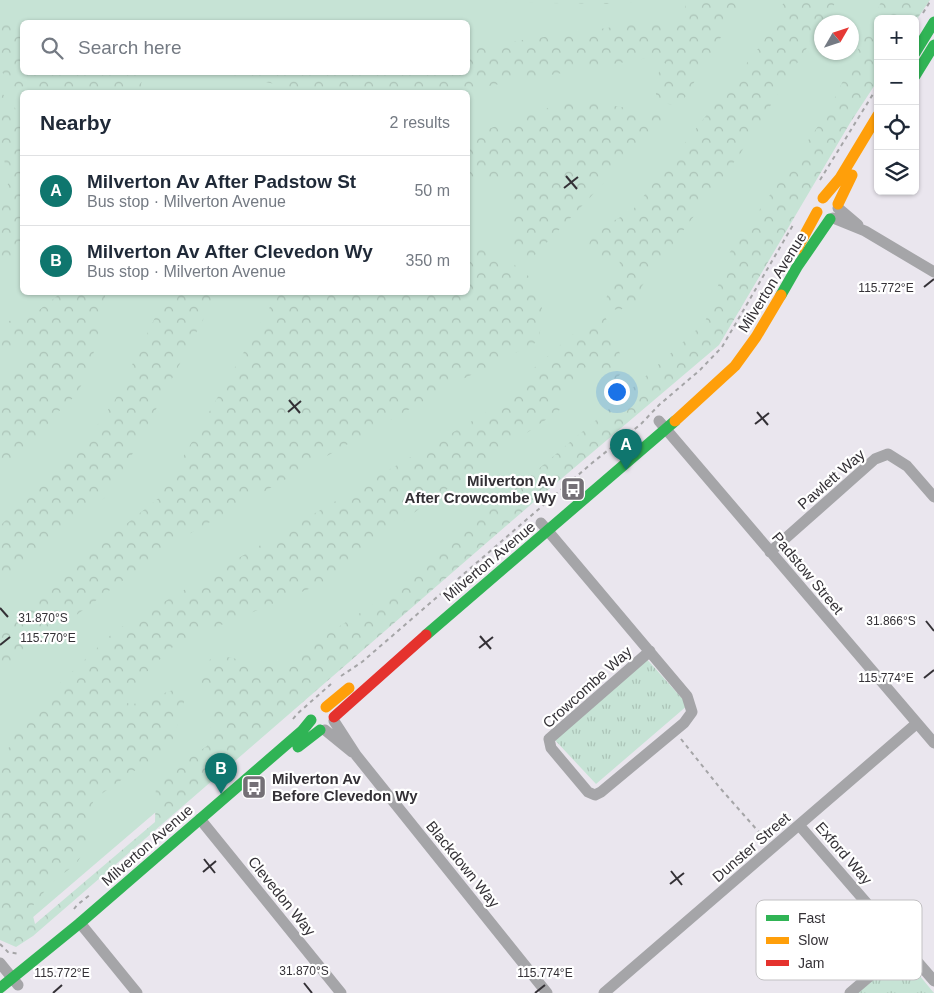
<!DOCTYPE html>
<meta charset="utf-8">
<style>
body{margin:0;font-family:Arial,sans-serif;background:#f2f2f3;color:#1f2937}
.controls{position:absolute;right:15px;top:15px;display:grid;overflow:hidden;border-radius:8px;box-shadow:0 1px 4px #0004}
.controls button{width:45px;height:45px;display:grid;place-items:center;padding:0;border:0;border-bottom:1px solid #e0e1e3;background:#fff;color:#1f2937;font:25px sans-serif}
.compass{position:absolute;left:814px;top:15px;width:45px;height:45px;border-radius:50%;background:#fff;box-shadow:0 1px 4px #0004;rotate:51deg}
.you{position:absolute;left:616px;top:391px;width:18px;height:18px;margin:-12px;border:4px solid #fff;border-radius:50%;background:#1a73e8;box-shadow:0 0 0 8px #1a73e833}
.badge{display:grid;place-items:center;width:32px;height:32px;border-radius:50%;background:#0f766e;color:#fff;font-size:16px;font-weight:700}
.pin{position:absolute;translate:-50% -41px;filter:drop-shadow(0 1px 2px #0008)}
.pin::after{content:'';position:absolute;top:26px;width:18px;height:15px;background:inherit;clip-path:polygon(0 0,100% 0,50% 100%)}
.list{margin:0;padding:0;list-style:none}
h2{display:flex;justify-content:space-between;align-items:center;height:65px;margin:0;padding:0 20px;font-size:21px}
h2 small{font-size:16px;font-weight:400;color:#747a83}
.list li{display:grid;grid-template-columns:32px 1fr auto;gap:15px;align-items:center;box-sizing:border-box;height:70px;padding:0 20px;border-top:1px solid #e0e1e3}
.list b{display:block;font-size:19px;white-space:nowrap}
.list p{margin:0;font-size:16px;white-space:nowrap;color:#747a83}
.list em{font-size:16px;font-style:normal;color:#747a83}
.icon{flex:none;width:28px;height:28px;fill:none;stroke:currentColor;stroke-width:2;stroke-linecap:round;stroke-linejoin:round}
.map{position:relative;flex:none;width:934px;height:993px;overflow:hidden}
.search{position:absolute;background:#fff;box-shadow:0 1px 4px #0004;left:20px;top:20px;width:450px;height:55px;display:flex;align-items:center;gap:12px;box-sizing:border-box;padding:0 18px;border-radius:8px;color:#747a83;font-size:19px}
.panel{position:absolute;background:#fff;box-shadow:0 1px 4px #0004;left:20px;top:90px;width:450px;height:205px;border-radius:8px}
.map>svg:first-child{display:block}
</style>
<div class="map">
<svg width="934" height="993" viewBox="0 0 934 993">
<defs>
<pattern id="forest-crowns" width="20" height="18" patternUnits="userSpaceOnUse" patternTransform="scale(1.25)"><rect width="20" height="18" fill="#c6e3d5"/><path d="M2 6a3 3 0 1 1 6 0M12 15a3 3 0 1 1 6 0" fill="none" stroke="#abc3b7"/></pattern>
<pattern id="park-tufts" width="24" height="20" patternUnits="userSpaceOnUse" patternTransform="scale(1.25)"><rect width="24" height="20" fill="#c6e3d5"/><path d="M3 7l-1-3M5 7V3M7 7l1-3M15 17l-1-3M17 17v-4M19 17l1-3" fill="none" stroke="#abc3b7"/></pattern>
</defs>
<rect width="100%" height="100%" fill="#eae6ee"/>
<path fill="#c6e3d5" fill-rule="evenodd" d="M 0,0 L 910,0 L 878,19 L 711,337 L 18,930 L 0,914 ZM 22,22 L 468,22 L 468,72 L 22,72 ZM 822,22 L 852,22 L 852,52 L 822,52 ZM 22,92 L 468,92 L 468,292 L 22,292 Z"/>
<path fill="url(#forest-crowns)" d="M 316,0 L 655,0 L 617,4 Z
M 681,0 L 743,0 L 680,106 L 662,103 L 656,96 C 656,81 654,73 667,65 L 659,59 L 648,58 L 454,92 L 315,92 L 221,73 L 468,72 L 468,48 L 655,21 L 673,23 L 681,20 L 685,12 L 685,2 Z
M 785,0 L 837,0 L 740,154 L 642,286 L 636,302 L 620,310 L 611,309 L 606,301 L 609,284 L 621,269 L 619,259 L 592,255 L 587,250 C 591,230 616,220 632,211 L 764,41 Z
M 882,0 L 930,0 L 915,22 L 915,19 L 878,19 L 878,80 L 850,123 L 719,345 L 528,507 L 33,936 L 16,947 L 0,940 L 0,872 L 5,869 L 0,863 L 0,751 L 4,751 L 11,746 L 14,727 L 116,630 L 484,414 L 510,395 L 533,369 L 581,327 L 596,318 L 605,316 L 624,364 C 622,374 619,378 609,381 L 595,369 L 587,366 L 568,385 L 561,409 L 419,509 L 321,584 L 177,643 L 125,693 L 122,700 L 131,705 L 184,686 L 184,703 L 172,742 L 156,764 L 148,768 L 140,767 L 94,799 L 86,823 L 86,850 L 75,865 L 52,882 L 31,908 L 35,924 L 155,822 L 156,780 L 207,746 L 216,703 L 200,681 L 206,663 L 213,657 L 223,656 L 260,664 L 286,661 L 397,589 L 615,404 L 705,322 L 730,252 L 828,112 Z
M 0,21 L 22,28 L 22,72 L 146,73 L 141,84 L 145,92 L 22,92 L 22,95 L 0,70 Z
M 0,91 L 22,116 L 22,252 L 19,257 L 2,258 L 0,256 L 0,217 L 8,184 L 4,158 L 0,154 Z
M 573,99 L 669,115 L 534,256 L 512,257 L 512,180 L 468,177 L 468,136 Z
M 468,245 C 497,255 540,269 542,306 C 542,317 540,330 539,341 L 461,380 L 173,543 L 0,672 L 0,625 L 160,497 L 278,293 L 468,292 Z
M 61,293 L 105,293 L 105,305 L 89,372 L 75,396 L 55,415 L 11,470 L 0,477 L 0,387 L 31,360 C 22,343 14,352 0,347 L 0,329 L 9,321 L 30,317 Z
M 167,293 L 217,293 L 113,491 L 0,583 L 0,526 L 90,435 L 115,400 Z"/>
<path fill="url(#park-tufts)" d="M 644,656 L 688,705 L 596,784 L 553,738 Z
M 900,952 L 934,993 L 852,993 Z"/>
<g fill="none" stroke-linecap="round" stroke-linejoin="round">
<path stroke="#a5a5a7" stroke-width="2" stroke-dasharray="4 4" stroke-linecap="butt" d="M 923,13 L 931,0
M 820,180 L 878,86
M 341,676 L 362,662 L 592,463 L 641,424 L 659,405 L 700,370 L 722,347 L 793,225
M 293,719 L 297,714 L 331,684
M 681,739 L 720,788 L 765,839
M 74,909 L 77,905 L 91,894
M 0,944 L 8,952 L 19,954"/>
<path stroke="#a5a5a8" stroke-width="11" d="M 838,208 L 858,225
M 833,218 L 865,231 L 934,272
M 659,421 L 934,743
M 541,523 L 548,531 L 687,696 L 692,712 L 684,723 L 601,792 L 595,795 L 588,792 L 551,748 L 549,739 L 650,651
M 770,552 L 875,459 L 888,454 L 907,466 L 934,497
M 334,721 L 356,755 L 547,993
M 325,730 L 352,752
M 200,819 L 341,993
M 799,825 L 934,981
M 80,923 L 137,993
M 0,963 L 18,985
M 604,993 L 916,724
M 850,993 L 905,946"/>
<path stroke="#30b455" stroke-width="11" d="M 915,53 L 934,22
M 915,76 L 934,45
M 781,295 L 797,267 L 830,219
M 426,635 L 675,421
M 298,747 L 320,730
M 0,988 L 80,923 L 302,731 L 311,720"/>
<path stroke="#ff9f0a" stroke-width="11" d="M 823,198 L 840,178 L 878,115
M 838,204 L 852,175
M 797,249 L 817,212
M 675,421 L 735,366 L 756,337 L 781,295
M 326,707 L 349,688"/>
<path stroke="#e5322d" stroke-width="11" d="M 334,717 L 426,635"/>
</g>
<path fill="none" stroke="#343136" stroke-width="2" d="M 566,176 L 577,189M 564,188 L 578,177M 924,287 L 934,279M 289,400 L 300,413M 288,412 L 301,401M 757,412 L 768,425M 755,424 L 769,413M 0,608 L 8,617M 926,621 L 934,631M 480,636 L 491,649M 0,645 L 10,637M 479,648 L 493,637M 924,678 L 934,670M 204,859 L 215,873M 671,871 L 682,885M 203,872 L 216,861M 670,884 L 684,873M 304,983 L 312,993M 53,993 L 62,985M 535,993 L 545,985"/>
<defs>
<symbol id="bus-square" viewBox="-11 -11 22 22"><rect x="-9" y="-9" width="18" height="18" rx="4" fill="#747076" stroke="#fff"/><path d="M-5-6H5V4H4V6H2V4H-2V6H-4V4H-5ZM-3.5-4V0h7V-4ZM-3.5 1.2v1.5H-2V1.2ZM2 1.2v1.5H3.5V1.2Z" fill="#fff"/></symbol>
</defs>
<g fill-rule="evenodd">
<use href="#bus-square" x="559" y="475" width="28" height="28"/>
<use href="#bus-square" x="240" y="773" width="28" height="28"/>
</g>
<g text-anchor="middle" dominant-baseline="central" stroke-width="4.5" stroke-linejoin="round" paint-order="stroke">
<g font-size="15" fill="#343136" stroke="#fff">
<text transform="translate(772 282) rotate(-58)">Milverton Avenue</text>
<text transform="translate(831 479) rotate(-41)">Pawlett Way</text>
<text transform="translate(489 561) rotate(-40)">Milverton Avenue</text>
<text transform="translate(808 573) rotate(50)">Padstow Street</text>
<text transform="translate(587 687) rotate(-42)">Crowcombe Way</text>
<text transform="translate(147 845) rotate(-41)">Milverton Avenue</text>
<text transform="translate(751 847) rotate(-41)">Dunster Street</text>
<text transform="translate(844 853) rotate(49)">Exford Way</text>
<text transform="translate(463 864) rotate(51)">Blackdown Way</text>
<text transform="translate(282 896) rotate(51)">Clevedon Way</text>
</g>
<g font-size="15" font-weight="bold" fill="#343136" stroke="#fff" text-anchor="end">
<text x="556" y="480">Milverton Av<tspan x="556" dy="17">After Crowcombe Wy</tspan></text>
<text x="272" y="778" text-anchor="start">Milverton Av<tspan x="272" dy="17">Before Clevedon Wy</tspan></text>
</g>
</g>
<rect x="756" y="900" width="166" height="80" rx="8" fill="#fff" stroke="#c2c1c3" stroke-width="1"/>
<rect x="766" y="915" width="23" height="6" fill="#30b455"/>
<rect x="766" y="937" width="23" height="7" fill="#ff9f0a"/>
<rect x="766" y="960" width="23" height="6" fill="#e5322d"/>
<g font-size="14" fill="#343136">
<text x="798" y="923">Fast</text>
<text x="798" y="945">Slow</text>
<text x="798" y="968">Jam</text>
</g>
<g font-size="12" text-anchor="middle" fill="#343136" stroke="#fff" stroke-width="4.5" stroke-linejoin="round" paint-order="stroke">
<text x="886" y="292">115.772°E</text>
<text x="43" y="622">31.870°S</text>
<text x="891" y="625">31.866°S</text>
<text x="48" y="642">115.770°E</text>
<text x="886" y="682">115.774°E</text>
<text x="304" y="975">31.870°S</text>
<text x="62" y="977">115.772°E</text>
<text x="545" y="977">115.774°E</text>
</g>
</svg>
<div class="controls">
<button>+</button>
<button>−</button>
<button><svg class="icon" aria-label="locate" viewBox="0 0 24 24"><circle cx="12" cy="12" r="6"/><path d="M12 2v4M12 18v4M2 12h4M18 12h4"/></svg></button>
<button><svg class="icon" aria-label="layers" viewBox="0 0 24 24"><path d="M12 4l9 5-9 5-9-5zM3 14l9 5 9-5"/></svg></button>
</div>
<svg class="compass" viewBox="-18 -18 36 36"><path d="M0-13l5 13h-10z" fill="#e53935"/><path d="M0 13l5-13h-10z" fill="#747a83"/></svg>
<div class="you"></div>
<div class="pin badge" style="left:626px;top:470px">A</div>
<div class="pin badge" style="left:221px;top:794px">B</div>
<div class="search"><svg class="icon" aria-label="search" viewBox="0 0 24 24"><circle cx="10" cy="10" r="6"/><path d="M15 15l6 6"/></svg>Search here</div>
<section class="panel">
<h2>Nearby<small>2 results</small></h2>
<ul class="list">
<li><span class="badge">A</span><div><b>Milverton Av After Padstow St</b><p>Bus stop · Milverton Avenue</p></div><em>50 m</em></li>
<li><span class="badge">B</span><div><b>Milverton Av After Clevedon Wy</b><p>Bus stop · Milverton Avenue</p></div><em>350 m</em></li>
</ul>
</section>
</div>
